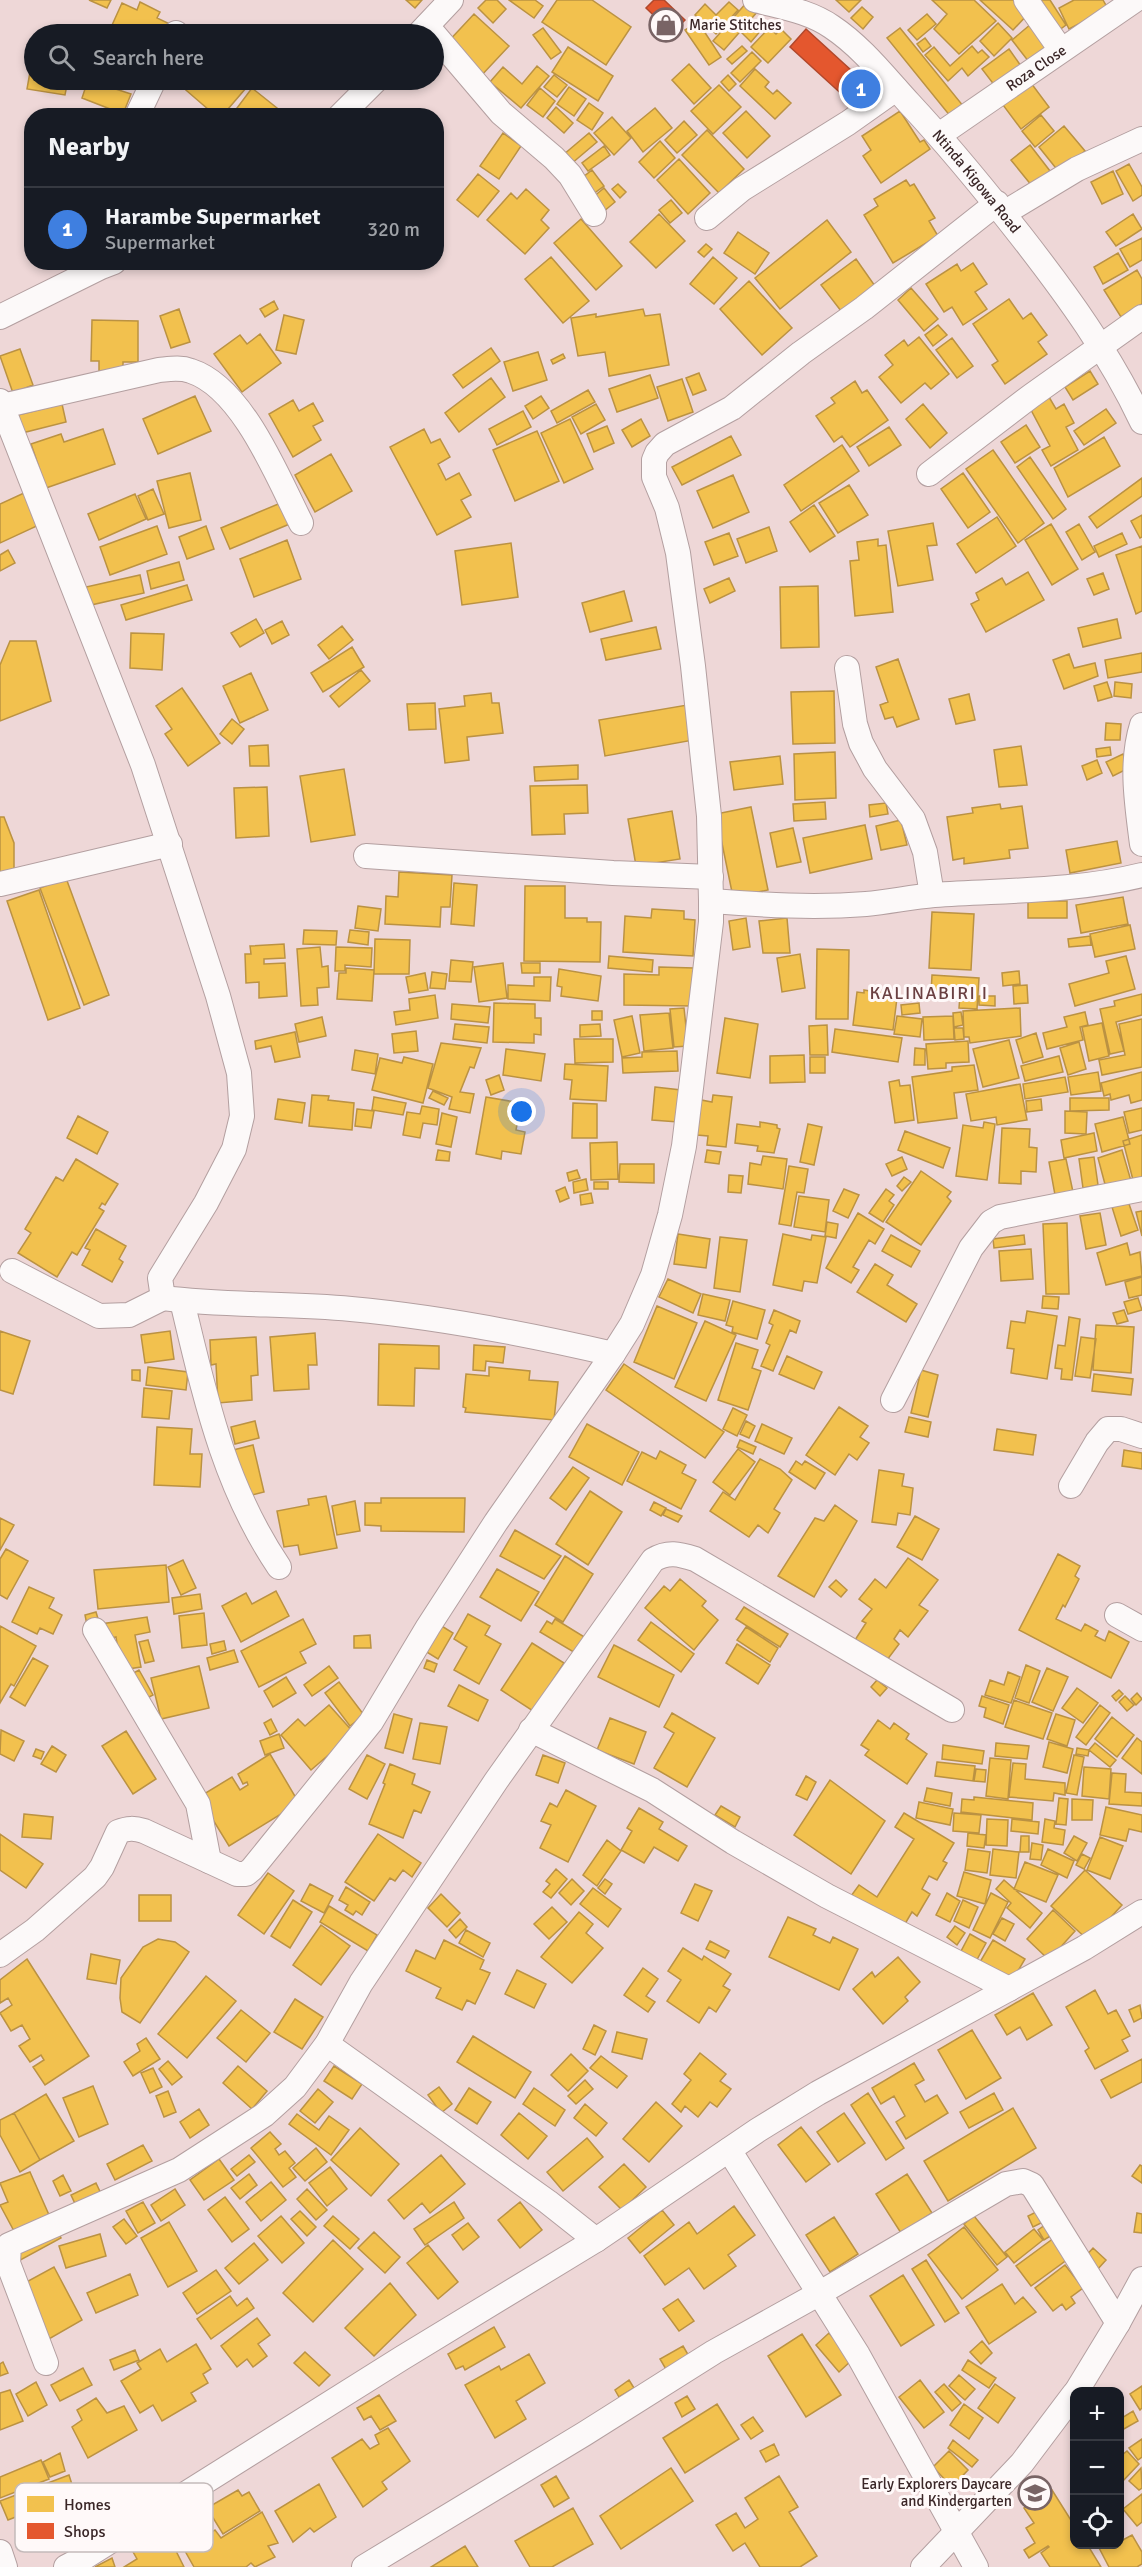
<!DOCTYPE html>
<meta charset="utf-8">
<style>
body{margin:0;font-family:Signika,sans-serif;background:#20242c;color:#f1f3f6}
.controls{position:absolute;right:18px;bottom:18px;display:grid;overflow:hidden;border-radius:12px;box-shadow:0 3px 9px #0003}
.controls button{width:54px;height:54px;display:grid;place-items:center;padding:0;border:0;border-bottom:2px solid #363941;background:#171b24;color:#f1f3f6;font:30px sans-serif}
.you{position:absolute;left:522px;top:1112px;width:21px;height:21px;margin:-15px;border:4px solid #fff;border-radius:50%;background:#1a73e8;box-shadow:0 0 0 9px #1a73e833}
.badge{display:grid;place-items:center;width:39px;height:39px;border-radius:50%;background:#796465;color:#fff;font-size:20px;font-weight:700}
.pin{position:absolute;translate:-50% -50%;border:3px solid #fff;box-shadow:0 2px 6px #0006}
.list{margin:0;padding:0;list-style:none}
h2{display:flex;justify-content:space-between;align-items:center;height:78px;margin:0;padding:0 24px;font-size:26px}
h2 small{font-size:20px;font-weight:400;color:#9ea1a6}
.list li{display:grid;grid-template-columns:39px 1fr auto;gap:18px;align-items:center;box-sizing:border-box;height:84px;padding:0 24px;border-top:2px solid #363941}
.list b{display:block;font-size:22px;white-space:nowrap}
.list p{margin:0;font-size:20px;white-space:nowrap;color:#9ea1a6}
.list em{font-size:20px;font-style:normal;color:#9ea1a6}
.icon{flex:none;width:33px;height:33px;fill:none;stroke:currentColor;stroke-width:2;stroke-linecap:round;stroke-linejoin:round}
.map{position:relative;flex:none;width:1142px;height:2567px;overflow:hidden}
.search{position:absolute;background:#171b24;box-shadow:0 3px 9px #0003;left:24px;top:24px;width:420px;height:66px;display:flex;align-items:center;gap:15px;box-sizing:border-box;padding:0 21px;border-radius:33px;color:#9ea1a6;font-size:22px}
.panel{position:absolute;background:#171b24;box-shadow:0 3px 9px #0003;left:24px;top:108px;width:420px;height:162px;border-radius:24px}
.map>svg:first-child{display:block}
</style>
<div class="map">
<svg width="1142" height="2567" viewBox="0 0 1142 2567">
<rect width="100%" height="100%" fill="#eed7d7"/>
<path fill="#f2c14e" stroke="#bb9242" stroke-width="1.5" d="M 89,0 L 111,0 L 107,8 Z
M 406,0 L 422,0 L 415,8 Z
M 486,0 L 497,0 L 506,9 L 493,23 L 478,8 Z
M 509,0 L 535,0 L 543,6 L 534,18 Z
M 557,0 L 592,0 L 631,27 L 606,65 L 542,22 Z
M 836,0 L 861,0 L 849,12 Z
M 932,0 L 974,0 L 996,21 L 959,54 L 934,29 L 947,14 Z
M 980,0 L 1015,0 L 1029,13 L 1013,30 Z
M 1033,0 L 1050,0 L 1066,25 L 1055,33 Z
M 1074,0 L 1103,0 L 1108,9 L 1069,29 L 1059,8 Z
M 140,2 L 160,12 L 157,18 L 174,26 L 170,34 L 108,34 L 122,3 L 137,10 Z
M 729,2 L 738,10 L 716,34 L 695,15 L 705,4 L 716,15 Z
M 747,2 L 758,11 L 724,50 L 713,41 Z
M 862,7 L 873,17 L 863,29 L 851,18 Z
M 474,14 L 509,46 L 480,77 L 446,44 Z
M 927,14 L 936,24 L 917,40 L 908,30 Z
M 752,21 L 762,29 L 751,42 L 742,33 Z
M 698,22 L 721,57 L 709,65 L 685,30 Z
M 998,23 L 1012,38 L 994,56 L 980,41 Z
M 1031,24 L 1048,46 L 1029,62 L 1012,40 Z
M 543,28 L 561,52 L 551,59 L 533,35 Z
M 769,28 L 776,34 L 781,29 L 791,39 L 768,63 L 751,47 Z
M 900,28 L 964,107 L 951,117 L 887,38 Z
M 925,38 L 931,46 L 923,52 L 917,44 Z
M 742,46 L 747,51 L 732,64 L 727,59 Z
M 972,46 L 978,53 L 982,50 L 989,57 L 968,76 L 962,68 L 948,81 L 925,55 L 934,47 L 950,66 Z
M 568,47 L 613,76 L 598,101 L 552,72 Z
M 1009,49 L 1021,66 L 995,86 L 982,69 Z
M 752,52 L 761,61 L 740,82 L 731,73 Z
M 689,64 L 711,88 L 694,104 L 672,80 Z
M 537,66 L 549,76 L 521,108 L 490,82 L 503,67 L 522,84 Z
M 755,69 L 769,82 L 765,87 L 773,94 L 777,90 L 791,103 L 775,119 L 740,86 Z
M 30,72 L 34,72 L 34,80 L 68,80 L 65,95 L 27,89 Z
M 554,75 L 567,85 L 557,97 L 544,87 Z
M 728,75 L 736,84 L 729,91 L 721,82 Z
M 88,80 L 131,94 L 123,114 L 82,98 Z
M 184,80 L 236,80 L 246,88 L 222,116 L 216,116 L 180,85 Z
M 1031,83 L 1049,107 L 1021,129 L 1003,105 Z
M 719,85 L 741,107 L 713,134 L 691,111 Z
M 569,87 L 586,99 L 574,116 L 557,104 Z
M 252,88 L 287,116 L 231,116 Z
M 540,88 L 555,101 L 543,117 L 527,105 Z
M 589,103 L 603,113 L 592,130 L 577,120 Z
M 556,107 L 573,123 L 564,133 L 547,118 Z
M 655,108 L 672,128 L 643,152 L 627,131 Z
M 746,111 L 770,136 L 747,158 L 723,133 Z
M 900,111 L 920,142 L 924,140 L 930,149 L 881,183 L 863,156 L 871,150 L 862,136 Z
M 1041,115 L 1054,131 L 1035,147 L 1022,131 Z
M 612,117 L 631,138 L 614,155 L 594,133 Z
M 684,121 L 697,135 L 677,153 L 665,140 Z
M 1064,126 L 1085,151 L 1059,172 L 1039,147 Z
M 707,130 L 744,169 L 719,193 L 682,155 Z
M 503,133 L 521,146 L 499,179 L 480,166 Z
M 589,133 L 597,142 L 571,164 L 563,155 Z
M 660,141 L 675,158 L 654,178 L 639,162 Z
M 1030,145 L 1050,171 L 1032,186 L 1011,160 Z
M 604,146 L 610,155 L 588,171 L 582,163 Z
M 679,159 L 710,193 L 688,214 L 657,180 Z
M 1129,164 L 1142,187 L 1142,195 L 1133,201 L 1116,171 Z
M 592,170 L 604,186 L 589,197 L 578,181 Z
M 1113,171 L 1123,194 L 1102,204 L 1091,182 Z
M 478,174 L 499,191 L 478,217 L 457,200 Z
M 906,180 L 910,186 L 914,184 L 935,218 L 929,221 L 938,236 L 893,263 L 864,215 L 878,206 L 874,199 Z
M 618,184 L 626,192 L 620,198 L 612,189 Z
M 604,188 L 615,202 L 603,212 L 592,198 Z
M 526,189 L 549,210 L 541,220 L 549,228 L 525,254 L 487,220 L 511,193 L 517,199 Z
M 671,200 L 682,213 L 670,223 L 659,210 Z
M 659,214 L 685,241 L 656,268 L 630,242 Z
M 1133,214 L 1142,229 L 1116,246 L 1106,232 Z
M 581,219 L 622,266 L 596,290 L 554,243 Z
M 827,220 L 851,252 L 780,309 L 755,278 Z
M 738,232 L 769,253 L 755,274 L 724,253 Z
M 1142,238 L 1142,260 L 1130,267 L 1120,249 Z
M 706,244 L 712,249 L 704,257 L 698,252 Z
M 1118,253 L 1128,270 L 1103,284 L 1094,267 Z
M 551,257 L 589,301 L 563,323 L 525,279 Z
M 713,257 L 737,278 L 714,304 L 690,284 Z
M 856,259 L 875,286 L 841,311 L 821,285 Z
M 973,263 L 987,284 L 975,292 L 987,309 L 963,325 L 952,307 L 944,312 L 926,284 L 957,264 L 961,271 Z
M 1137,270 L 1142,279 L 1142,304 L 1121,317 L 1104,290 Z
M 749,281 L 792,328 L 762,355 L 720,309 Z
M 911,288 L 938,319 L 924,331 L 898,300 Z
M 1009,299 L 1023,319 L 1031,313 L 1047,335 L 1038,342 L 1047,354 L 1005,384 L 992,365 L 998,361 L 973,324 Z
M 274,301 L 278,309 L 265,317 L 260,309 Z
M 179,309 L 190,342 L 171,348 L 160,316 Z
M 643,309 L 645,316 L 660,314 L 669,365 L 609,376 L 605,352 L 578,356 L 571,318 L 596,314 L 596,317 Z
M 284,315 L 304,320 L 296,354 L 276,350 Z
M 92,320 L 138,321 L 138,362 L 123,362 L 123,372 L 99,371 L 99,361 L 91,361 Z
M 938,325 L 947,335 L 933,346 L 925,335 Z
M 260,334 L 281,363 L 242,392 L 214,354 L 240,335 L 247,344 Z
M 919,337 L 949,374 L 931,389 L 925,383 L 901,403 L 879,377 L 893,365 L 885,355 L 904,340 L 908,346 Z
M 952,338 L 973,366 L 957,378 L 936,350 Z
M 491,348 L 500,361 L 463,388 L 453,375 Z
M 20,349 L 33,385 L 13,393 L 0,356 Z
M 538,352 L 547,380 L 513,391 L 504,362 Z
M 563,354 L 565,358 L 553,364 L 551,360 Z
M 1090,371 L 1098,384 L 1073,400 L 1065,387 Z
M 699,373 L 706,390 L 693,395 L 686,378 Z
M 650,375 L 658,398 L 617,412 L 609,389 Z
M 491,378 L 505,397 L 459,432 L 445,413 Z
M 682,379 L 693,412 L 668,421 L 657,387 Z
M 855,381 L 862,393 L 867,390 L 888,420 L 850,447 L 842,436 L 834,442 L 816,416 L 835,403 L 831,398 Z
M 588,390 L 595,402 L 557,423 L 551,411 Z
M 195,396 L 211,431 L 158,454 L 143,419 Z
M 541,396 L 549,408 L 533,419 L 525,406 Z
M 1049,397 L 1056,409 L 1064,404 L 1074,423 L 1066,427 L 1078,450 L 1051,466 L 1042,450 L 1050,446 L 1030,408 Z
M 293,400 L 299,411 L 313,403 L 323,421 L 313,426 L 321,440 L 293,457 L 269,414 Z
M 62,404 L 66,422 L 22,433 L 18,415 Z
M 596,404 L 605,420 L 581,434 L 572,417 Z
M 923,404 L 947,433 L 930,448 L 906,419 Z
M 1106,409 L 1116,423 L 1084,445 L 1074,431 Z
M 523,411 L 531,427 L 497,445 L 489,429 Z
M 570,419 L 593,469 L 564,483 L 541,433 Z
M 641,419 L 650,436 L 632,447 L 622,430 Z
M 1026,425 L 1040,447 L 1015,463 L 1001,442 Z
M 607,426 L 614,443 L 594,452 L 587,434 Z
M 889,427 L 901,445 L 869,466 L 857,447 Z
M 103,429 L 115,464 L 46,488 L 31,444 L 61,434 L 64,442 Z
M 424,429 L 431,443 L 440,439 L 450,457 L 438,464 L 446,480 L 459,473 L 471,495 L 461,500 L 471,517 L 437,535 L 390,447 Z
M 537,431 L 559,481 L 515,501 L 493,450 Z
M 731,436 L 741,455 L 682,485 L 672,467 Z
M 1104,437 L 1120,466 L 1068,497 L 1054,468 Z
M 842,445 L 859,471 L 801,511 L 784,485 Z
M 993,450 L 1044,523 L 1018,543 L 966,469 Z
M 331,454 L 352,491 L 315,512 L 295,475 Z
M 1030,457 L 1066,509 L 1053,519 L 1017,467 Z
M 190,473 L 201,520 L 169,528 L 157,481 Z
M 963,473 L 990,512 L 968,528 L 941,489 Z
M 733,475 L 749,512 L 713,528 L 697,491 Z
M 1142,478 L 1142,496 L 1097,528 L 1089,517 Z
M 849,485 L 868,515 L 838,533 L 819,503 Z
M 153,489 L 164,514 L 148,520 L 138,496 Z
M 24,493 L 39,525 L 0,543 L 0,504 Z
M 135,494 L 146,519 L 99,540 L 88,514 Z
M 283,502 L 292,523 L 230,549 L 221,528 Z
M 814,505 L 835,536 L 810,552 L 790,522 Z
M 1142,515 L 1142,537 L 1140,538 L 1131,521 Z
M 997,517 L 1016,546 L 976,573 L 957,544 Z
M 933,523 L 937,545 L 927,546 L 933,580 L 898,586 L 888,531 Z
M 1051,524 L 1078,569 L 1052,585 L 1025,540 Z
M 1079,524 L 1095,552 L 1082,560 L 1066,532 Z
M 157,526 L 167,554 L 110,575 L 100,547 Z
M 206,526 L 214,549 L 187,559 L 179,537 Z
M 769,527 L 777,551 L 746,563 L 737,539 Z
M 729,533 L 738,556 L 714,565 L 705,542 Z
M 1122,533 L 1127,544 L 1099,557 L 1094,546 Z
M 878,539 L 878,546 L 886,545 L 893,612 L 855,616 L 850,561 L 859,560 L 857,542 Z
M 287,540 L 301,579 L 254,597 L 240,559 Z
M 511,543 L 518,597 L 462,605 L 455,551 Z
M 1142,546 L 1142,611 L 1136,614 L 1116,555 Z
M 8,550 L 15,563 L 0,571 L 0,555 Z
M 179,562 L 184,580 L 151,589 L 147,571 Z
M 1028,572 L 1044,600 L 986,632 L 971,604 L 979,600 L 976,593 L 1002,578 L 1006,585 Z
M 1103,573 L 1109,589 L 1094,595 L 1087,579 Z
M 140,575 L 144,593 L 91,605 L 86,587 Z
M 729,578 L 735,591 L 710,603 L 704,589 Z
M 187,585 L 192,600 L 126,620 L 121,605 Z
M 818,586 L 819,647 L 781,648 L 780,587 Z
M 624,591 L 632,621 L 590,632 L 582,603 Z
M 256,619 L 264,633 L 240,647 L 231,633 Z
M 1117,619 L 1121,638 L 1083,647 L 1078,628 Z
M 282,621 L 289,635 L 272,644 L 265,630 Z
M 342,626 L 353,640 L 329,659 L 318,645 Z
M 656,627 L 661,649 L 606,660 L 601,639 Z
M 131,633 L 164,634 L 162,670 L 130,668 Z
M 10,641 L 36,641 L 51,701 L 0,721 L 0,665 Z
M 352,647 L 364,667 L 323,692 L 311,673 Z
M 1142,653 L 1142,672 L 1108,678 L 1105,660 Z
M 1069,654 L 1074,668 L 1095,663 L 1098,676 L 1064,689 L 1053,660 Z
M 898,659 L 919,719 L 897,727 L 893,717 L 885,719 L 880,705 L 888,702 L 876,667 Z
M 361,670 L 370,681 L 339,707 L 330,696 Z
M 251,673 L 268,710 L 240,723 L 223,686 Z
M 1107,682 L 1112,697 L 1098,701 L 1094,686 Z
M 1115,682 L 1132,684 L 1131,698 L 1114,696 Z
M 182,688 L 220,743 L 188,766 L 165,734 L 172,729 L 156,706 Z
M 834,691 L 835,743 L 793,744 L 791,692 Z
M 491,693 L 492,703 L 499,703 L 503,733 L 467,737 L 469,760 L 445,763 L 439,709 L 465,706 L 464,696 Z
M 969,694 L 975,720 L 956,724 L 949,699 Z
M 435,703 L 436,729 L 409,730 L 407,704 Z
M 693,704 L 699,739 L 605,756 L 599,720 Z
M 232,719 L 244,729 L 232,744 L 220,734 Z
M 1106,723 L 1121,724 L 1120,740 L 1105,740 Z
M 268,745 L 269,766 L 250,766 L 249,746 Z
M 1021,746 L 1027,785 L 999,787 L 994,750 Z
M 1110,747 L 1111,755 L 1097,757 L 1096,749 Z
M 835,752 L 836,798 L 795,800 L 794,754 Z
M 1123,754 L 1129,768 L 1113,776 L 1106,762 Z
M 780,756 L 783,784 L 734,790 L 730,762 Z
M 1097,760 L 1102,773 L 1087,780 L 1082,766 Z
M 578,765 L 578,779 L 535,781 L 534,767 Z
M 344,769 L 355,835 L 311,842 L 300,776 Z
M 587,785 L 588,813 L 564,814 L 565,834 L 532,835 L 530,786 Z
M 267,787 L 269,836 L 236,838 L 234,788 Z
M 825,802 L 826,819 L 794,821 L 793,804 Z
M 886,803 L 888,814 L 870,817 L 869,805 Z
M 1000,804 L 1001,809 L 1022,806 L 1028,848 L 1009,850 L 1010,858 L 964,864 L 964,858 L 953,860 L 947,817 L 973,813 L 972,808 Z
M 751,807 L 768,890 L 733,897 L 716,814 Z
M 672,811 L 680,859 L 636,866 L 628,819 Z
M 0,817 L 4,817 L 14,843 L 14,869 L 0,873 Z
M 901,820 L 907,845 L 881,850 L 876,826 Z
M 865,825 L 872,859 L 810,873 L 803,838 Z
M 793,828 L 801,862 L 777,867 L 770,833 Z
M 1117,841 L 1121,863 L 1070,873 L 1066,850 Z
M 399,872 L 452,875 L 450,907 L 441,907 L 440,927 L 385,924 L 386,896 L 398,897 Z
M 66,878 L 109,995 L 84,1005 L 40,888 Z
M 454,883 L 477,885 L 474,926 L 451,924 Z
M 525,886 L 565,886 L 565,918 L 587,918 L 587,922 L 601,922 L 600,962 L 524,961 Z
M 39,890 L 80,1008 L 48,1020 L 7,901 Z
M 1123,897 L 1128,924 L 1081,933 L 1076,905 Z
M 1028,901 L 1067,901 L 1067,918 L 1028,918 Z
M 358,906 L 381,909 L 378,931 L 355,928 Z
M 652,909 L 684,911 L 684,919 L 695,920 L 693,956 L 623,952 L 625,916 L 651,918 Z
M 932,912 L 974,914 L 971,970 L 929,968 Z
M 746,918 L 750,947 L 733,950 L 729,921 Z
M 787,918 L 790,953 L 763,953 L 759,921 Z
M 1130,925 L 1135,949 L 1095,957 L 1090,934 Z
M 304,930 L 337,931 L 336,945 L 303,944 Z
M 350,930 L 369,932 L 368,945 L 348,942 Z
M 1090,936 L 1091,945 L 1069,947 L 1068,939 Z
M 375,939 L 410,940 L 409,974 L 374,974 Z
M 284,944 L 285,958 L 264,959 L 264,964 L 285,963 L 287,996 L 259,998 L 259,982 L 246,983 L 245,954 L 251,954 L 250,946 Z
M 320,947 L 322,967 L 328,966 L 329,987 L 317,988 L 318,1005 L 301,1006 L 297,949 Z
M 336,947 L 372,948 L 371,967 L 345,965 L 345,971 L 335,971 Z
M 817,949 L 849,950 L 848,1019 L 816,1019 Z
M 800,954 L 805,988 L 782,992 L 777,958 Z
M 609,956 L 653,960 L 652,972 L 608,968 Z
M 1126,956 L 1135,989 L 1075,1006 L 1069,984 L 1109,973 L 1106,961 Z
M 451,960 L 473,962 L 471,982 L 449,981 Z
M 503,963 L 507,998 L 479,1002 L 474,967 Z
M 521,963 L 540,963 L 540,973 L 522,973 Z
M 659,967 L 694,968 L 693,1006 L 624,1005 L 624,974 L 659,975 Z
M 346,968 L 374,970 L 372,1001 L 337,999 L 339,973 L 346,973 Z
M 559,969 L 601,976 L 598,1001 L 561,996 L 562,987 L 557,986 Z
M 1019,971 L 1020,984 L 1003,986 L 1002,973 Z
M 432,972 L 447,974 L 445,989 L 430,988 Z
M 425,973 L 428,990 L 409,993 L 406,977 Z
M 932,975 L 979,978 L 977,1009 L 959,1008 L 960,995 L 931,993 Z
M 534,977 L 551,977 L 550,1001 L 508,999 L 508,985 L 534,986 Z
M 1027,985 L 1028,1003 L 1014,1004 L 1013,986 Z
M 864,990 L 883,993 L 882,996 L 897,998 L 893,1030 L 853,1025 L 857,992 L 864,993 Z
M 1142,994 L 1142,1015 L 1116,1022 L 1124,1051 L 1110,1054 L 1100,1009 L 1115,1006 L 1114,1001 Z
M 435,995 L 438,1018 L 396,1025 L 394,1012 L 410,1010 L 409,999 Z
M 979,996 L 995,996 L 995,1006 L 979,1005 Z
M 494,1003 L 535,1004 L 535,1018 L 541,1018 L 541,1035 L 534,1034 L 534,1043 L 493,1042 Z
M 919,1003 L 920,1013 L 902,1015 L 901,1005 Z
M 452,1004 L 490,1007 L 488,1023 L 451,1019 Z
M 684,1008 L 688,1046 L 674,1047 L 670,1009 Z
M 1020,1008 L 1021,1036 L 970,1043 L 969,1037 L 964,1037 L 963,1011 Z
M 592,1011 L 602,1011 L 602,1020 L 592,1020 Z
M 961,1012 L 963,1025 L 954,1027 L 953,1013 Z
M 1085,1012 L 1088,1025 L 1080,1027 L 1083,1040 L 1047,1049 L 1043,1033 L 1067,1027 L 1064,1017 Z
M 669,1013 L 673,1048 L 644,1051 L 640,1015 Z
M 632,1016 L 640,1053 L 622,1057 L 614,1020 Z
M 897,1016 L 922,1019 L 920,1037 L 894,1034 Z
M 953,1016 L 954,1039 L 924,1040 L 923,1017 Z
M 322,1017 L 326,1036 L 299,1042 L 295,1024 Z
M 725,1018 L 758,1024 L 750,1078 L 717,1073 Z
M 1142,1019 L 1142,1067 L 1102,1075 L 1099,1060 L 1125,1055 L 1119,1024 Z
M 1102,1023 L 1109,1056 L 1089,1061 L 1082,1027 Z
M 455,1024 L 489,1027 L 487,1043 L 453,1039 Z
M 600,1024 L 601,1036 L 580,1037 L 580,1025 Z
M 827,1025 L 828,1055 L 810,1055 L 809,1026 Z
M 954,1028 L 963,1028 L 964,1039 L 955,1040 Z
M 835,1029 L 902,1038 L 898,1062 L 832,1052 Z
M 416,1031 L 418,1051 L 394,1053 L 392,1034 Z
M 295,1032 L 300,1057 L 275,1062 L 271,1046 L 256,1049 L 255,1041 Z
M 1036,1033 L 1043,1057 L 1023,1063 L 1016,1040 Z
M 574,1039 L 613,1039 L 613,1062 L 575,1063 Z
M 1009,1040 L 1019,1078 L 983,1087 L 973,1049 Z
M 968,1041 L 969,1062 L 946,1063 L 946,1068 L 928,1069 L 926,1044 Z
M 1079,1042 L 1086,1069 L 1068,1075 L 1060,1048 Z
M 441,1043 L 481,1048 L 474,1068 L 470,1067 L 460,1092 L 474,1094 L 470,1113 L 449,1109 L 452,1097 L 428,1088 Z
M 915,1048 L 925,1049 L 925,1065 L 914,1065 Z
M 506,1049 L 545,1054 L 541,1081 L 503,1075 Z
M 355,1050 L 378,1054 L 375,1074 L 352,1070 Z
M 677,1051 L 678,1071 L 623,1073 L 622,1058 L 642,1057 L 642,1052 Z
M 804,1055 L 805,1082 L 770,1083 L 770,1056 Z
M 1059,1056 L 1063,1072 L 1025,1081 L 1021,1066 Z
M 404,1057 L 433,1064 L 423,1103 L 372,1090 L 380,1058 L 402,1063 Z
M 810,1057 L 825,1057 L 825,1073 L 810,1073 Z
M 565,1064 L 608,1066 L 606,1101 L 570,1099 L 572,1080 L 564,1079 Z
M 974,1065 L 978,1090 L 954,1093 L 957,1118 L 918,1123 L 912,1077 L 952,1071 L 952,1067 Z
M 1098,1072 L 1101,1091 L 1071,1095 L 1068,1077 Z
M 1142,1072 L 1142,1100 L 1131,1103 L 1129,1095 L 1111,1100 L 1110,1094 L 1104,1096 L 1101,1083 Z
M 499,1075 L 504,1090 L 491,1095 L 486,1080 Z
M 1065,1077 L 1068,1092 L 1025,1099 L 1023,1084 Z
M 899,1080 L 900,1086 L 910,1085 L 914,1120 L 895,1123 L 889,1082 Z
M 1020,1084 L 1027,1120 L 997,1125 L 996,1117 L 971,1121 L 966,1094 Z
M 655,1087 L 681,1090 L 678,1122 L 652,1120 Z
M 433,1091 L 448,1098 L 444,1105 L 429,1098 Z
M 312,1095 L 329,1096 L 328,1100 L 354,1103 L 352,1130 L 309,1126 Z
M 713,1095 L 732,1097 L 726,1147 L 707,1145 L 708,1136 L 697,1135 L 701,1100 L 712,1102 Z
M 374,1097 L 406,1103 L 403,1115 L 372,1110 Z
M 486,1097 L 521,1103 L 516,1130 L 525,1132 L 521,1154 L 502,1151 L 501,1159 L 476,1154 Z
M 1070,1098 L 1109,1098 L 1109,1110 L 1070,1111 Z
M 278,1099 L 305,1103 L 302,1123 L 275,1119 Z
M 1041,1099 L 1042,1110 L 1027,1112 L 1026,1101 Z
M 573,1103 L 597,1104 L 597,1138 L 572,1138 Z
M 422,1106 L 439,1109 L 437,1125 L 423,1123 L 420,1138 L 403,1135 L 407,1112 L 420,1114 Z
M 1142,1108 L 1142,1130 L 1129,1133 L 1124,1112 Z
M 357,1109 L 374,1111 L 371,1128 L 355,1126 Z
M 1065,1111 L 1087,1112 L 1086,1134 L 1065,1133 Z
M 442,1113 L 457,1117 L 451,1147 L 436,1144 Z
M 78,1116 L 108,1132 L 97,1154 L 67,1138 Z
M 1123,1117 L 1130,1144 L 1102,1152 L 1095,1124 Z
M 760,1122 L 777,1125 L 777,1128 L 780,1129 L 774,1153 L 757,1151 L 758,1146 L 735,1143 L 737,1124 L 760,1127 Z
M 984,1122 L 995,1124 L 987,1180 L 956,1176 L 963,1125 L 983,1128 Z
M 808,1124 L 822,1127 L 814,1165 L 800,1162 Z
M 1002,1128 L 1030,1129 L 1029,1147 L 1037,1148 L 1036,1172 L 1021,1171 L 1021,1184 L 999,1183 Z
M 905,1131 L 950,1148 L 943,1168 L 898,1150 Z
M 1094,1133 L 1097,1151 L 1064,1158 L 1061,1140 Z
M 1142,1135 L 1142,1178 L 1133,1180 L 1123,1141 Z
M 617,1142 L 618,1179 L 591,1180 L 590,1143 Z
M 438,1150 L 450,1152 L 449,1161 L 436,1160 Z
M 707,1150 L 721,1152 L 719,1164 L 705,1162 Z
M 1122,1150 L 1131,1181 L 1106,1188 L 1098,1158 Z
M 763,1156 L 787,1159 L 783,1189 L 748,1184 L 750,1163 L 761,1165 Z
M 902,1157 L 907,1169 L 892,1176 L 886,1164 Z
M 1094,1157 L 1098,1185 L 1083,1188 L 1079,1159 Z
M 76,1159 L 118,1184 L 105,1205 L 102,1203 L 99,1208 L 104,1211 L 77,1255 L 72,1252 L 57,1277 L 18,1253 L 31,1233 L 25,1229 L 56,1177 L 63,1181 Z
M 1066,1159 L 1073,1192 L 1055,1195 L 1049,1162 Z
M 620,1164 L 654,1164 L 654,1183 L 619,1182 Z
M 789,1166 L 808,1169 L 804,1193 L 797,1192 L 791,1226 L 779,1224 Z
M 577,1170 L 580,1178 L 569,1181 L 567,1173 Z
M 921,1171 L 951,1192 L 947,1197 L 951,1201 L 921,1245 L 886,1222 Z
M 729,1175 L 743,1176 L 741,1193 L 728,1192 Z
M 904,1177 L 911,1182 L 902,1191 L 897,1186 Z
M 586,1179 L 588,1190 L 574,1193 L 573,1182 Z
M 594,1182 L 608,1182 L 608,1189 L 594,1189 Z
M 565,1187 L 569,1198 L 560,1202 L 556,1191 Z
M 844,1189 L 859,1195 L 848,1218 L 833,1211 Z
M 886,1189 L 894,1195 L 889,1201 L 894,1205 L 883,1222 L 869,1213 Z
M 591,1193 L 593,1203 L 581,1205 L 580,1195 Z
M 799,1196 L 829,1200 L 825,1232 L 794,1227 Z
M 1128,1201 L 1138,1230 L 1121,1236 L 1112,1207 Z
M 1142,1211 L 1142,1236 L 1136,1212 Z
M 858,1213 L 884,1229 L 875,1244 L 869,1240 L 853,1267 L 859,1270 L 851,1283 L 826,1268 Z
M 1100,1213 L 1106,1245 L 1086,1249 L 1080,1216 Z
M 827,1222 L 838,1224 L 836,1238 L 825,1236 Z
M 1067,1223 L 1069,1294 L 1046,1294 L 1043,1224 Z
M 96,1229 L 126,1246 L 119,1259 L 123,1262 L 112,1282 L 82,1265 L 90,1250 L 85,1248 Z
M 678,1234 L 710,1239 L 706,1268 L 674,1264 Z
M 783,1234 L 811,1240 L 812,1235 L 826,1237 L 817,1283 L 804,1281 L 802,1291 L 773,1285 Z
M 891,1235 L 920,1251 L 911,1267 L 882,1251 Z
M 1024,1235 L 1025,1244 L 994,1248 L 993,1239 Z
M 720,1237 L 747,1240 L 740,1292 L 714,1288 Z
M 1127,1243 L 1130,1255 L 1140,1252 L 1142,1276 L 1106,1285 L 1097,1253 Z
M 1031,1249 L 1033,1279 L 1001,1281 L 999,1251 Z
M 875,1264 L 893,1275 L 887,1285 L 917,1304 L 906,1322 L 857,1292 Z
M 1142,1277 L 1142,1295 L 1129,1298 L 1125,1282 Z
M 668,1279 L 701,1294 L 693,1313 L 659,1297 Z
M 703,1294 L 730,1300 L 725,1321 L 698,1315 Z
M 1043,1296 L 1059,1297 L 1058,1309 L 1042,1308 Z
M 1138,1298 L 1142,1310 L 1128,1314 L 1124,1302 Z
M 733,1301 L 765,1310 L 757,1339 L 732,1332 L 733,1327 L 726,1325 Z
M 657,1306 L 697,1323 L 674,1379 L 634,1362 Z
M 774,1310 L 800,1321 L 796,1333 L 790,1330 L 773,1371 L 761,1366 L 770,1345 L 766,1343 L 773,1325 L 769,1323 Z
M 1124,1310 L 1128,1321 L 1117,1324 L 1113,1313 Z
M 1027,1311 L 1057,1316 L 1047,1379 L 1011,1373 L 1014,1349 L 1007,1348 L 1011,1321 L 1025,1323 Z
M 1069,1317 L 1080,1319 L 1072,1380 L 1061,1379 L 1062,1369 L 1055,1368 L 1058,1345 L 1065,1346 Z
M 705,1321 L 736,1335 L 706,1401 L 675,1387 Z
M 1096,1325 L 1134,1327 L 1131,1373 L 1093,1370 Z
M 0,1331 L 30,1341 L 13,1394 L 0,1390 Z
M 170,1331 L 174,1359 L 145,1363 L 141,1335 Z
M 315,1333 L 317,1365 L 308,1365 L 309,1389 L 274,1391 L 270,1337 Z
M 256,1337 L 258,1375 L 251,1376 L 252,1400 L 218,1403 L 216,1364 L 211,1365 L 210,1340 Z
M 1081,1337 L 1096,1339 L 1090,1378 L 1075,1376 Z
M 736,1343 L 758,1350 L 752,1368 L 761,1371 L 748,1410 L 718,1400 Z
M 379,1344 L 439,1346 L 439,1369 L 415,1368 L 414,1406 L 378,1405 Z
M 474,1345 L 505,1347 L 503,1363 L 486,1361 L 485,1371 L 473,1370 Z
M 787,1356 L 822,1372 L 814,1389 L 779,1374 Z
M 624,1364 L 724,1432 L 705,1458 L 606,1390 Z
M 148,1367 L 188,1372 L 186,1390 L 146,1385 Z
M 489,1367 L 530,1371 L 529,1380 L 558,1382 L 554,1420 L 465,1412 L 466,1408 L 463,1407 L 466,1374 L 489,1376 Z
M 132,1370 L 140,1370 L 140,1381 L 132,1380 Z
M 921,1370 L 938,1375 L 928,1417 L 911,1413 Z
M 1094,1374 L 1133,1379 L 1131,1395 L 1092,1391 Z
M 144,1388 L 172,1391 L 169,1419 L 142,1417 Z
M 839,1407 L 868,1426 L 860,1437 L 869,1443 L 857,1460 L 849,1454 L 835,1475 L 806,1455 Z
M 733,1408 L 747,1415 L 737,1436 L 723,1429 Z
M 909,1417 L 931,1422 L 928,1437 L 905,1432 Z
M 255,1421 L 259,1438 L 235,1444 L 231,1427 Z
M 746,1421 L 755,1426 L 749,1438 L 740,1434 Z
M 587,1424 L 639,1452 L 622,1485 L 569,1457 Z
M 762,1424 L 792,1438 L 784,1454 L 755,1441 Z
M 157,1427 L 192,1429 L 190,1454 L 202,1454 L 200,1487 L 154,1485 Z
M 997,1429 L 1036,1435 L 1033,1455 L 994,1450 Z
M 740,1440 L 756,1447 L 753,1454 L 737,1447 Z
M 253,1445 L 264,1492 L 244,1497 L 233,1450 Z
M 738,1449 L 755,1462 L 730,1495 L 713,1482 Z
M 1124,1450 L 1142,1453 L 1142,1469 L 1122,1466 Z
M 660,1451 L 686,1465 L 682,1473 L 696,1480 L 681,1509 L 627,1481 L 642,1452 L 656,1459 Z
M 760,1459 L 780,1469 L 792,1480 L 774,1509 L 780,1513 L 768,1533 L 758,1525 L 749,1537 L 710,1511 L 723,1492 L 735,1500 Z
M 796,1461 L 802,1465 L 805,1461 L 825,1473 L 815,1489 L 789,1472 Z
M 573,1467 L 589,1478 L 566,1510 L 550,1498 Z
M 879,1470 L 904,1474 L 902,1486 L 913,1488 L 910,1515 L 898,1513 L 896,1525 L 872,1522 Z
M 590,1491 L 622,1512 L 588,1565 L 556,1544 Z
M 326,1496 L 337,1548 L 300,1555 L 298,1545 L 284,1547 L 277,1511 L 309,1505 L 308,1499 Z
M 381,1498 L 465,1498 L 464,1532 L 381,1531 L 381,1526 L 365,1525 L 365,1503 L 381,1503 Z
M 355,1501 L 360,1531 L 337,1535 L 332,1506 Z
M 654,1502 L 666,1508 L 661,1516 L 650,1510 Z
M 835,1505 L 857,1521 L 814,1597 L 778,1576 L 815,1518 L 824,1521 Z
M 666,1509 L 682,1516 L 678,1522 L 663,1515 Z
M 915,1516 L 939,1529 L 922,1560 L 897,1547 Z
M 0,1518 L 14,1525 L 0,1550 Z
M 515,1530 L 561,1556 L 544,1579 L 500,1556 Z
M 6,1549 L 28,1561 L 7,1599 L 0,1595 L 0,1559 Z
M 1058,1554 L 1080,1566 L 1075,1576 L 1079,1579 L 1065,1607 L 1063,1605 L 1056,1619 L 1081,1631 L 1085,1624 L 1098,1631 L 1095,1636 L 1105,1641 L 1109,1631 L 1129,1642 L 1111,1678 L 1019,1630 Z
M 565,1556 L 593,1574 L 563,1622 L 535,1605 Z
M 908,1558 L 938,1580 L 919,1605 L 928,1611 L 908,1637 L 900,1630 L 894,1639 L 899,1644 L 887,1660 L 855,1640 L 866,1623 L 862,1621 L 872,1609 L 859,1599 L 875,1579 L 886,1588 Z
M 183,1560 L 196,1588 L 181,1595 L 168,1567 Z
M 166,1565 L 169,1602 L 98,1609 L 94,1570 Z
M 497,1569 L 539,1592 L 521,1621 L 480,1597 Z
M 680,1579 L 706,1601 L 702,1606 L 718,1620 L 694,1650 L 645,1608 L 664,1586 L 670,1591 Z
M 836,1580 L 847,1590 L 841,1597 L 829,1587 Z
M 29,1587 L 54,1598 L 49,1608 L 62,1615 L 53,1634 L 40,1628 L 37,1634 L 12,1622 Z
M 276,1591 L 289,1616 L 241,1642 L 222,1606 L 246,1593 L 252,1604 Z
M 200,1594 L 202,1609 L 174,1614 L 172,1598 Z
M 744,1607 L 788,1634 L 780,1647 L 736,1619 Z
M 96,1612 L 99,1622 L 87,1625 L 85,1615 Z
M 204,1613 L 207,1645 L 182,1648 L 179,1616 Z
M 468,1614 L 490,1626 L 485,1635 L 501,1644 L 479,1684 L 454,1670 L 467,1647 L 454,1639 Z
M 147,1617 L 150,1632 L 135,1635 L 141,1667 L 121,1670 L 116,1637 L 103,1640 L 101,1624 Z
M 303,1619 L 316,1644 L 300,1652 L 306,1663 L 259,1687 L 241,1651 Z
M 555,1619 L 586,1638 L 577,1654 L 540,1632 L 547,1621 L 552,1624 Z
M 651,1622 L 694,1654 L 681,1672 L 638,1640 Z
M 440,1625 L 453,1633 L 438,1659 L 425,1651 Z
M 0,1626 L 36,1646 L 14,1686 L 11,1684 L 0,1703 Z
M 746,1627 L 778,1648 L 770,1662 L 737,1640 Z
M 370,1635 L 371,1648 L 354,1648 L 354,1636 Z
M 148,1640 L 154,1661 L 145,1663 L 139,1642 Z
M 224,1641 L 226,1650 L 212,1654 L 210,1644 Z
M 532,1643 L 564,1663 L 533,1711 L 501,1690 Z
M 737,1644 L 770,1665 L 758,1684 L 726,1663 Z
M 614,1645 L 674,1675 L 659,1707 L 598,1677 Z
M 234,1650 L 238,1662 L 210,1670 L 207,1658 Z
M 33,1658 L 48,1666 L 25,1706 L 10,1697 Z
M 427,1660 L 437,1664 L 434,1672 L 424,1668 Z
M 1026,1665 L 1040,1671 L 1029,1703 L 1015,1698 Z
M 199,1666 L 209,1708 L 161,1719 L 151,1678 Z
M 329,1666 L 338,1678 L 312,1696 L 304,1685 Z
M 1047,1668 L 1068,1677 L 1053,1711 L 1032,1702 Z
M 139,1670 L 153,1695 L 140,1702 L 126,1677 Z
M 1008,1672 L 1020,1677 L 1011,1703 L 985,1695 L 990,1680 L 1004,1685 Z
M 286,1677 L 296,1693 L 273,1707 L 264,1691 Z
M 877,1680 L 887,1688 L 880,1696 L 871,1687 Z
M 339,1682 L 364,1715 L 350,1726 L 325,1693 Z
M 459,1685 L 488,1700 L 478,1721 L 448,1706 Z
M 1077,1688 L 1098,1703 L 1083,1723 L 1062,1708 Z
M 1119,1690 L 1123,1694 L 1116,1701 L 1112,1696 Z
M 1137,1693 L 1142,1699 L 1136,1705 L 1131,1699 Z
M 982,1696 L 1009,1705 L 1003,1724 L 984,1717 L 986,1708 L 979,1706 Z
M 1125,1696 L 1134,1705 L 1127,1711 L 1119,1702 Z
M 1014,1700 L 1052,1713 L 1043,1739 L 1005,1727 Z
M 329,1705 L 354,1733 L 311,1770 L 281,1735 L 298,1719 L 305,1726 Z
M 1100,1705 L 1110,1713 L 1086,1745 L 1076,1737 Z
M 672,1713 L 715,1738 L 687,1787 L 654,1768 L 674,1733 L 664,1727 Z
M 394,1714 L 412,1719 L 403,1753 L 385,1748 Z
M 1056,1714 L 1075,1720 L 1067,1746 L 1047,1739 Z
M 1112,1717 L 1134,1735 L 1117,1757 L 1095,1739 Z
M 610,1718 L 646,1732 L 634,1764 L 597,1750 Z
M 271,1719 L 277,1731 L 270,1735 L 264,1723 Z
M 878,1720 L 890,1729 L 894,1723 L 909,1734 L 906,1739 L 927,1754 L 907,1784 L 865,1755 L 869,1750 L 861,1745 Z
M 420,1723 L 447,1727 L 440,1764 L 413,1759 Z
M 1,1730 L 24,1741 L 14,1761 L 0,1754 Z
M 126,1731 L 156,1779 L 133,1794 L 102,1746 Z
M 279,1734 L 284,1748 L 265,1755 L 260,1741 Z
M 1137,1738 L 1142,1742 L 1142,1774 L 1122,1758 Z
M 1049,1742 L 1073,1749 L 1067,1773 L 1043,1767 Z
M 996,1743 L 1029,1746 L 1027,1759 L 995,1756 Z
M 1095,1743 L 1116,1760 L 1110,1767 L 1089,1750 Z
M 943,1745 L 984,1751 L 982,1764 L 942,1759 Z
M 52,1746 L 66,1755 L 56,1772 L 41,1764 Z
M 1077,1748 L 1089,1750 L 1088,1756 L 1076,1754 Z
M 36,1749 L 44,1752 L 41,1759 L 33,1756 Z
M 270,1754 L 299,1803 L 229,1846 L 199,1797 L 232,1777 L 240,1790 L 248,1785 L 247,1782 L 243,1784 L 238,1774 Z
M 367,1755 L 385,1764 L 367,1799 L 349,1789 Z
M 543,1755 L 565,1763 L 558,1783 L 536,1775 Z
M 1074,1755 L 1084,1757 L 1077,1795 L 1066,1793 Z
M 990,1758 L 1011,1760 L 1008,1799 L 986,1796 Z
M 937,1762 L 975,1766 L 973,1781 L 935,1776 Z
M 1013,1763 L 1026,1764 L 1025,1779 L 1065,1783 L 1065,1795 L 1054,1793 L 1053,1801 L 1009,1797 Z
M 390,1764 L 415,1774 L 412,1784 L 430,1792 L 421,1813 L 414,1810 L 403,1838 L 369,1824 L 385,1784 L 383,1783 Z
M 1084,1767 L 1111,1769 L 1109,1799 L 1082,1796 Z
M 976,1769 L 986,1770 L 985,1782 L 974,1781 Z
M 1112,1773 L 1126,1774 L 1125,1792 L 1142,1793 L 1142,1806 L 1109,1804 Z
M 806,1776 L 816,1782 L 807,1800 L 796,1795 Z
M 830,1780 L 885,1821 L 851,1874 L 794,1835 Z
M 927,1788 L 952,1793 L 950,1806 L 924,1801 Z
M 566,1790 L 596,1806 L 568,1862 L 540,1848 L 551,1825 L 541,1821 L 550,1803 L 557,1807 Z
M 974,1797 L 1033,1803 L 1032,1820 L 961,1812 L 962,1799 L 974,1800 Z
M 1059,1798 L 1068,1799 L 1066,1825 L 1056,1824 Z
M 1072,1799 L 1093,1800 L 1092,1820 L 1072,1820 Z
M 919,1802 L 953,1809 L 950,1825 L 916,1818 Z
M 721,1806 L 740,1817 L 735,1827 L 715,1815 Z
M 1106,1807 L 1142,1815 L 1142,1832 L 1129,1829 L 1126,1841 L 1100,1835 Z
M 639,1808 L 663,1822 L 659,1829 L 687,1846 L 678,1861 L 654,1847 L 644,1863 L 621,1850 L 632,1831 L 627,1828 Z
M 904,1813 L 954,1843 L 943,1861 L 947,1863 L 937,1880 L 929,1876 L 922,1889 L 930,1894 L 917,1916 L 912,1912 L 902,1929 L 851,1896 L 859,1885 L 877,1897 L 914,1839 L 895,1827 Z
M 954,1813 L 981,1815 L 979,1833 L 953,1831 Z
M 24,1814 L 53,1817 L 51,1839 L 22,1837 Z
M 987,1819 L 1008,1820 L 1007,1846 L 986,1845 Z
M 1012,1819 L 1039,1822 L 1038,1834 L 1011,1831 Z
M 1045,1819 L 1055,1821 L 1054,1828 L 1065,1830 L 1063,1845 L 1042,1842 Z
M 968,1833 L 986,1835 L 984,1848 L 967,1846 Z
M 0,1834 L 43,1864 L 26,1888 L 0,1870 Z
M 378,1834 L 421,1863 L 412,1877 L 403,1870 L 395,1881 L 390,1878 L 374,1901 L 345,1882 Z
M 1021,1836 L 1029,1836 L 1029,1852 L 1020,1852 Z
M 1074,1836 L 1087,1843 L 1077,1861 L 1064,1853 Z
M 1100,1837 L 1123,1846 L 1110,1879 L 1087,1870 Z
M 607,1840 L 621,1851 L 597,1886 L 583,1875 Z
M 1032,1843 L 1043,1845 L 1041,1860 L 1030,1859 Z
M 968,1849 L 990,1852 L 987,1873 L 965,1870 Z
M 993,1849 L 1019,1852 L 1016,1878 L 990,1875 Z
M 1048,1849 L 1074,1861 L 1067,1878 L 1041,1865 Z
M 1082,1854 L 1090,1858 L 1084,1869 L 1076,1865 Z
M 1025,1862 L 1058,1875 L 1046,1902 L 1014,1889 Z
M 556,1869 L 567,1879 L 551,1898 L 543,1892 L 550,1884 L 546,1881 Z
M 1085,1870 L 1122,1905 L 1089,1941 L 1051,1906 Z
M 964,1872 L 991,1880 L 985,1904 L 957,1896 Z
M 268,1873 L 294,1891 L 264,1934 L 238,1915 Z
M 572,1879 L 584,1891 L 571,1905 L 559,1893 Z
M 605,1879 L 612,1884 L 605,1894 L 598,1888 Z
M 1004,1880 L 1042,1913 L 1030,1928 L 1007,1908 L 1011,1903 L 996,1889 Z
M 310,1884 L 333,1896 L 324,1913 L 301,1901 Z
M 695,1884 L 712,1891 L 698,1921 L 681,1913 Z
M 346,1887 L 370,1902 L 362,1915 L 356,1911 L 353,1915 L 345,1910 L 348,1905 L 339,1900 Z
M 593,1888 L 621,1909 L 608,1927 L 580,1904 Z
M 947,1893 L 960,1901 L 950,1922 L 936,1915 Z
M 991,1893 L 1008,1902 L 990,1938 L 973,1930 Z
M 441,1894 L 460,1913 L 447,1927 L 428,1908 Z
M 139,1895 L 171,1895 L 171,1921 L 139,1921 Z
M 293,1900 L 312,1912 L 290,1948 L 271,1936 Z
M 963,1900 L 978,1907 L 969,1928 L 954,1921 Z
M 329,1906 L 377,1935 L 368,1951 L 320,1922 Z
M 552,1907 L 567,1922 L 549,1939 L 534,1924 Z
M 1053,1910 L 1075,1931 L 1049,1960 L 1027,1939 Z
M 579,1912 L 593,1924 L 586,1933 L 603,1948 L 572,1983 L 541,1957 Z
M 788,1917 L 816,1929 L 813,1935 L 830,1943 L 833,1937 L 858,1949 L 839,1990 L 769,1957 Z
M 1002,1918 L 1014,1924 L 1005,1941 L 993,1934 Z
M 460,1919 L 467,1927 L 456,1938 L 449,1930 Z
M 321,1925 L 350,1946 L 321,1985 L 293,1965 Z
M 955,1926 L 965,1933 L 957,1945 L 947,1937 Z
M 466,1930 L 490,1943 L 483,1957 L 459,1943 Z
M 970,1934 L 986,1943 L 974,1965 L 958,1957 Z
M 158,1939 L 175,1942 L 189,1952 L 140,2023 L 122,2012 L 120,1998 L 121,1978 L 143,1947 Z
M 444,1940 L 484,1960 L 480,1969 L 490,1973 L 475,2004 L 467,2000 L 462,2010 L 436,1998 L 441,1988 L 406,1971 L 416,1950 L 435,1959 Z
M 993,1940 L 1025,1959 L 1009,1986 L 977,1967 Z
M 710,1941 L 729,1951 L 725,1958 L 706,1949 Z
M 683,1948 L 702,1960 L 704,1956 L 731,1974 L 723,1986 L 730,1990 L 716,2012 L 709,2007 L 699,2023 L 667,2001 L 681,1980 L 668,1971 Z
M 91,1954 L 120,1960 L 116,1984 L 87,1979 Z
M 898,1957 L 920,1982 L 905,1997 L 908,2001 L 883,2024 L 853,1989 L 872,1972 L 875,1977 Z
M 27,1959 L 89,2056 L 45,2085 L 33,2067 L 44,2060 L 41,2055 L 30,2062 L 19,2046 L 30,2039 L 22,2025 L 11,2031 L 0,2013 L 12,2005 L 8,1998 L 0,2003 L 0,1980 Z
M 643,1968 L 658,1979 L 646,1996 L 655,2002 L 648,2012 L 624,1995 Z
M 517,1970 L 546,1984 L 534,2008 L 505,1994 Z
M 206,1976 L 236,2001 L 187,2058 L 158,2034 Z
M 1095,1990 L 1108,2014 L 1116,2010 L 1130,2036 L 1122,2040 L 1128,2051 L 1095,2069 L 1085,2051 L 1089,2048 L 1066,2007 Z
M 1033,1993 L 1052,2025 L 1027,2040 L 1020,2027 L 1007,2035 L 995,2015 Z
M 295,1999 L 323,2017 L 302,2049 L 274,2032 Z
M 1140,2005 L 1142,2018 L 1134,2022 L 1129,2010 Z
M 241,2010 L 270,2033 L 246,2062 L 217,2038 Z
M 594,2025 L 606,2031 L 595,2055 L 583,2049 Z
M 972,2030 L 1001,2078 L 966,2099 L 938,2050 Z
M 617,2032 L 647,2039 L 642,2059 L 612,2052 Z
M 473,2036 L 531,2072 L 515,2098 L 457,2062 Z
M 146,2038 L 160,2059 L 133,2076 L 124,2062 L 140,2051 L 137,2044 Z
M 700,2053 L 726,2074 L 720,2081 L 731,2089 L 717,2107 L 710,2102 L 698,2117 L 685,2106 L 681,2112 L 672,2104 L 691,2080 L 684,2074 Z
M 571,2054 L 588,2071 L 568,2091 L 551,2075 Z
M 601,2056 L 627,2076 L 617,2088 L 590,2068 Z
M 1142,2059 L 1142,2082 L 1111,2098 L 1101,2080 Z
M 168,2061 L 182,2077 L 172,2085 L 159,2069 Z
M 914,2063 L 924,2080 L 915,2085 L 925,2102 L 937,2095 L 948,2113 L 906,2139 L 896,2122 L 905,2116 L 894,2096 L 881,2104 L 872,2088 Z
M 238,2066 L 267,2091 L 252,2109 L 223,2083 Z
M 334,2066 L 362,2084 L 352,2099 L 324,2081 Z
M 153,2068 L 162,2087 L 150,2093 L 141,2073 Z
M 585,2080 L 593,2089 L 576,2104 L 568,2096 Z
M 93,2086 L 108,2124 L 79,2137 L 63,2098 Z
M 439,2087 L 452,2104 L 441,2113 L 428,2095 Z
M 469,2088 L 491,2102 L 477,2124 L 455,2110 Z
M 534,2088 L 565,2110 L 555,2126 L 523,2104 Z
M 318,2089 L 333,2102 L 315,2123 L 300,2111 Z
M 168,2091 L 176,2112 L 164,2117 L 156,2096 Z
M 868,2093 L 904,2148 L 886,2160 L 851,2105 Z
M 994,2093 L 1003,2110 L 969,2128 L 960,2112 Z
M 46,2094 L 74,2141 L 40,2160 L 14,2113 Z
M 656,2102 L 682,2126 L 649,2162 L 623,2139 Z
M 585,2104 L 607,2123 L 596,2136 L 574,2118 Z
M 1013,2108 L 1036,2148 L 948,2201 L 924,2161 Z
M 199,2109 L 209,2125 L 190,2138 L 180,2122 Z
M 14,2113 L 40,2160 L 20,2172 L 0,2135 L 0,2120 Z
M 519,2113 L 547,2136 L 528,2159 L 501,2135 Z
M 844,2113 L 865,2143 L 838,2162 L 817,2132 Z
M 297,2114 L 319,2130 L 329,2116 L 349,2130 L 331,2155 L 289,2124 Z
M 801,2127 L 830,2164 L 806,2182 L 778,2145 Z
M 360,2128 L 399,2164 L 371,2196 L 331,2160 Z
M 270,2132 L 281,2144 L 275,2149 L 279,2155 L 285,2151 L 295,2163 L 289,2168 L 296,2177 L 283,2187 L 251,2148 Z
M 587,2138 L 603,2157 L 563,2191 L 547,2172 Z
M 143,2145 L 152,2161 L 115,2180 L 107,2164 Z
M 316,2148 L 327,2162 L 305,2181 L 293,2168 Z
M 249,2155 L 255,2162 L 237,2176 L 231,2169 Z
M 441,2155 L 465,2184 L 430,2213 L 422,2203 L 404,2219 L 388,2200 Z
M 219,2159 L 234,2180 L 204,2200 L 190,2180 Z
M 624,2164 L 646,2187 L 622,2210 L 599,2187 Z
M 1140,2165 L 1142,2166 L 1142,2183 L 1132,2176 Z
M 330,2167 L 347,2189 L 327,2206 L 309,2183 Z
M 30,2172 L 49,2215 L 14,2231 L 0,2205 L 8,2202 L 0,2183 Z
M 249,2174 L 257,2185 L 240,2199 L 231,2188 Z
M 907,2174 L 932,2213 L 901,2233 L 876,2194 Z
M 63,2175 L 71,2191 L 60,2196 L 53,2181 Z
M 271,2182 L 286,2200 L 261,2221 L 246,2202 Z
M 96,2183 L 103,2198 L 78,2210 L 71,2195 Z
M 175,2189 L 185,2205 L 161,2221 L 151,2205 Z
M 307,2189 L 327,2210 L 316,2220 L 297,2199 Z
M 225,2197 L 249,2229 L 232,2242 L 208,2210 Z
M 143,2202 L 155,2223 L 138,2233 L 126,2211 Z
M 454,2202 L 464,2218 L 425,2245 L 414,2229 Z
M 520,2202 L 542,2230 L 520,2248 L 498,2220 Z
M 734,2206 L 755,2235 L 728,2255 L 736,2266 L 704,2289 L 689,2268 L 665,2285 L 644,2256 L 689,2222 L 697,2234 Z
M 662,2210 L 674,2225 L 640,2253 L 628,2238 Z
M 1040,2210 L 1045,2221 L 1033,2227 L 1028,2216 Z
M 300,2211 L 316,2227 L 307,2236 L 291,2219 Z
M 1137,2213 L 1142,2214 L 1142,2233 L 1134,2232 Z
M 281,2216 L 304,2243 L 282,2263 L 258,2236 Z
M 333,2216 L 359,2239 L 350,2249 L 324,2226 Z
M 974,2216 L 1007,2257 L 997,2265 L 964,2224 Z
M 834,2217 L 858,2254 L 830,2272 L 806,2235 Z
M 124,2219 L 137,2236 L 126,2244 L 113,2227 Z
M 169,2222 L 197,2271 L 168,2287 L 141,2238 Z
M 468,2223 L 479,2237 L 463,2250 L 452,2235 Z
M 1045,2225 L 1052,2235 L 1044,2240 L 1038,2230 Z
M 964,2227 L 998,2270 L 962,2299 L 928,2255 Z
M 57,2229 L 61,2238 L 13,2264 L 8,2254 Z
M 1034,2229 L 1043,2240 L 1014,2263 L 1005,2252 Z
M 374,2232 L 400,2257 L 385,2273 L 358,2248 Z
M 100,2234 L 106,2256 L 66,2268 L 59,2246 Z
M 1054,2238 L 1068,2259 L 1031,2286 L 1016,2266 Z
M 333,2240 L 363,2269 L 313,2322 L 283,2293 Z
M 254,2243 L 268,2260 L 239,2284 L 225,2268 Z
M 428,2245 L 458,2282 L 438,2299 L 407,2263 Z
M 1093,2248 L 1106,2260 L 1097,2270 L 1084,2258 Z
M 926,2260 L 959,2313 L 945,2322 L 912,2269 Z
M 1065,2265 L 1083,2288 L 1071,2297 L 1075,2303 L 1066,2310 L 1062,2304 L 1053,2311 L 1035,2288 Z
M 54,2267 L 82,2320 L 42,2343 L 19,2286 Z
M 216,2270 L 231,2291 L 197,2314 L 183,2293 Z
M 130,2274 L 138,2295 L 96,2313 L 87,2293 Z
M 903,2275 L 934,2325 L 901,2346 L 870,2296 Z
M 390,2283 L 416,2315 L 374,2356 L 345,2328 Z
M 1002,2284 L 1015,2304 L 1023,2297 L 1036,2312 L 989,2344 L 966,2307 Z
M 230,2296 L 237,2306 L 247,2298 L 254,2308 L 211,2339 L 197,2319 Z
M 678,2299 L 694,2321 L 679,2331 L 663,2309 Z
M 257,2318 L 270,2335 L 258,2344 L 267,2356 L 253,2367 L 247,2359 L 237,2367 L 221,2346 Z
M 494,2327 L 505,2347 L 465,2370 L 463,2366 L 456,2369 L 448,2354 Z
M 829,2333 L 852,2360 L 839,2372 L 816,2345 Z
M 802,2334 L 841,2395 L 806,2417 L 768,2356 Z
M 982,2341 L 992,2353 L 981,2364 L 970,2352 Z
M 196,2344 L 211,2369 L 203,2374 L 208,2383 L 191,2393 L 196,2401 L 162,2421 L 153,2405 L 140,2413 L 121,2381 L 141,2369 L 137,2363 L 160,2349 L 167,2362 Z
M 683,2346 L 690,2358 L 667,2371 L 660,2359 Z
M 135,2350 L 139,2360 L 114,2370 L 110,2360 Z
M 305,2352 L 330,2375 L 319,2386 L 294,2363 Z
M 529,2354 L 545,2383 L 516,2401 L 526,2419 L 495,2438 L 465,2385 L 499,2366 L 501,2370 Z
M 968,2360 L 996,2378 L 989,2388 L 962,2370 Z
M 3,2362 L 8,2373 L 0,2376 L 0,2364 Z
M 83,2368 L 92,2385 L 60,2401 L 51,2385 Z
M 959,2375 L 975,2389 L 965,2400 L 949,2386 Z
M 629,2380 L 634,2388 L 619,2397 L 615,2390 Z
M 920,2380 L 944,2412 L 924,2428 L 899,2397 Z
M 36,2382 L 47,2405 L 28,2416 L 16,2394 Z
M 944,2384 L 961,2403 L 952,2411 L 935,2392 Z
M 995,2384 L 1015,2398 L 998,2423 L 978,2408 Z
M 1142,2386 L 1142,2408 L 1140,2410 L 1130,2394 Z
M 10,2390 L 23,2421 L 0,2430 L 0,2393 Z
M 379,2395 L 396,2421 L 380,2430 L 371,2416 L 364,2420 L 357,2408 Z
M 687,2396 L 695,2409 L 682,2417 L 675,2403 Z
M 96,2398 L 107,2413 L 124,2406 L 137,2430 L 88,2458 L 72,2427 L 82,2420 L 77,2410 Z
M 717,2404 L 739,2439 L 685,2473 L 663,2438 Z
M 964,2404 L 983,2418 L 969,2439 L 950,2425 Z
M 1133,2411 L 1138,2421 L 1122,2430 L 1120,2419 Z
M 753,2417 L 763,2431 L 751,2439 L 741,2425 Z
M 388,2428 L 410,2461 L 382,2482 L 387,2489 L 363,2507 L 332,2458 L 362,2439 L 370,2449 L 379,2444 L 375,2435 Z
M 1142,2439 L 1142,2457 L 1138,2460 L 1129,2448 Z
M 953,2440 L 978,2460 L 972,2467 L 948,2448 Z
M 774,2444 L 779,2455 L 766,2462 L 760,2451 Z
M 949,2451 L 968,2470 L 952,2487 L 933,2467 Z
M 1127,2451 L 1139,2464 L 1120,2484 L 1120,2453 L 1122,2455 Z
M 60,2453 L 65,2471 L 50,2477 L 43,2462 Z
M 41,2460 L 49,2479 L 0,2498 L 0,2477 Z
M 671,2468 L 693,2501 L 621,2549 L 600,2516 Z
M 1141,2468 L 1142,2488 L 1139,2490 L 1129,2481 Z
M 69,2475 L 75,2494 L 8,2520 L 0,2501 Z
M 556,2476 L 569,2498 L 554,2507 L 541,2485 Z
M 779,2476 L 798,2507 L 789,2512 L 817,2556 L 800,2567 L 760,2567 L 745,2543 L 733,2551 L 716,2525 L 736,2513 L 745,2528 L 758,2519 L 745,2498 Z
M 319,2484 L 336,2517 L 314,2532 L 310,2528 L 293,2542 L 275,2511 Z
M 238,2490 L 242,2496 L 249,2492 L 260,2511 L 223,2534 L 207,2508 Z
M 1052,2490 L 1074,2525 L 1074,2544 L 1087,2544 L 1101,2567 L 1050,2567 L 1041,2553 L 1049,2547 L 1048,2546 L 1029,2558 L 1024,2550 L 1035,2543 L 1026,2528 L 1034,2523 L 1024,2508 Z
M 1142,2494 L 1142,2522 L 1137,2526 L 1123,2509 Z
M 573,2508 L 593,2544 L 552,2567 L 530,2567 L 515,2541 Z
M 262,2512 L 278,2543 L 268,2546 L 275,2557 L 255,2567 L 251,2563 L 246,2567 L 194,2567 L 185,2551 L 215,2530 L 221,2538 Z
M 159,2535 L 164,2546 L 172,2543 L 184,2567 L 124,2567 L 137,2559 L 132,2550 Z
M 1132,2535 L 1142,2552 L 1142,2564 L 1137,2567 L 1109,2567 L 1097,2544 L 1120,2544 L 1120,2539 L 1121,2541 Z
M 465,2546 L 478,2567 L 431,2567 Z
M 112,2558 L 115,2567 L 95,2567 Z"/>
<path fill="#e4572e" stroke="#b1482c" stroke-width="1.5" d="M 654,0 L 664,0 L 685,20 L 672,33 L 646,8 Z
M 806,29 L 874,91 L 858,109 L 790,47 Z"/>
<g fill="none" stroke-linecap="round" stroke-linejoin="round">
<defs>
<g id="minor">
<path id="s1" d="M 755,0 C 781,7 809,11 832,27 C 862,47 885,77 909,103 C 949,146 985,190 1021,236 C 1067,295 1110,354 1142,422"/>
<path d="M 1026,0 L 1061,50"/>
<path d="M 427,26 L 501,113 L 554,158 L 570,175 L 594,214"/>
<path d="M 176,34 L 176,33"/>
<path d="M 419,34 L 451,0"/>
<path d="M 137,116 L 154,80"/>
<path d="M 340,116 L 376,80"/>
<path id="s2" d="M 939,135 L 1135,0"/>
<path d="M 1004,213 L 1077,169 L 1142,139"/>
<path d="M 707,218 L 742,189 L 848,123 L 896,89"/>
<path d="M 0,317 L 101,267 L 114,262"/>
<path d="M 0,401 L 143,765 L 218,996 L 239,1073 L 242,1116 L 234,1149 L 206,1203 L 160,1278 L 163,1298 L 129,1315 L 99,1316 L 12,1271"/>
<path d="M 2,406 L 159,370 C 170,369 180,367 191,371 C 243,388 278,478 301,523"/>
<path d="M 929,474 L 1031,396 L 1142,317"/>
<path d="M 847,668 L 855,724 L 861,743 L 875,769 L 913,819 L 925,852 L 932,895"/>
<path d="M 1142,725 C 1130,763 1137,805 1142,844"/>
<path d="M 366,856 L 613,873 L 711,877"/>
<path d="M 0,884 L 170,844"/>
<path d="M 711,901 C 763,905 814,908 866,904 C 889,902 911,897 934,895 C 1004,890 1074,892 1142,875"/>
<path d="M 163,1298 C 226,1306 289,1303 351,1309 C 439,1317 527,1334 613,1354"/>
<path d="M 182,1301 C 205,1396 223,1484 279,1567"/>
<path d="M 893,1400 L 971,1248 L 991,1222 L 1000,1217 L 1142,1189"/>
<path d="M 1071,1486 L 1097,1442 L 1108,1429 L 1121,1429 L 1142,1436"/>
<path d="M 1117,1615 L 1142,1629"/>
<path d="M 95,1630 L 198,1804 L 209,1861"/>
<path d="M 531,1730 L 652,1790 L 733,1842 L 827,1896 L 1009,1989"/>
<path d="M 0,1955 L 35,1930 L 95,1877 L 102,1867 L 118,1832 C 128,1828 134,1828 144,1831 L 237,1874 L 246,1874 L 252,1869 L 371,1722 L 428,1627 L 496,1522 L 613,1354 L 632,1324 L 653,1275 L 670,1215 L 684,1146 L 711,922 L 711,901 L 709,816 L 693,666 L 678,553 L 667,508 L 654,477 L 654,460 L 657,453 L 665,444 L 732,408 L 801,353 L 864,308 L 997,203"/>
<path d="M 327,2044 L 548,2202 L 596,2240"/>
<path d="M 729,2150 L 858,2355 L 976,2567"/>
<path d="M 46,2363 L 8,2263 L 9,2245 L 179,2170 L 264,2115 L 295,2087 L 327,2044 L 361,1983 L 496,1781 L 653,1560 C 668,1551 679,1554 695,1559 L 952,1710"/>
<path d="M 1076,2392 L 1118,2323 L 1142,2279"/>
<path d="M 0,2552 L 5,2567"/>
<path d="M 66,2567 L 85,2557 L 402,2358 L 596,2240 L 758,2130 L 818,2093 L 1084,1948 L 1142,1912"/>
<path d="M 364,2567 L 584,2434 L 714,2352 L 820,2293 L 1006,2184 L 1023,2181 L 1032,2185 L 1118,2323"/>
<path d="M 923,2567 L 1022,2463 L 1074,2394"/>
</g>
</defs>
<use href="#minor" stroke="#b39fa0" stroke-width="26"/>
<use href="#minor" stroke="#fcf9f9" stroke-width="24"/>
</g>
<defs>
<symbol id="shop-ring" viewBox="-11 -11 22 22"><circle r="9.5" fill="#fff9f9" stroke="#796465" stroke-width="1.5"/><path d="M-5-2.5h2.3a2.7 3.5 0 0 1 5.4 0H5L5.5 6h-11ZM-1.5-2.5h3a1.5 2.3 0 0 0-3 0Z" fill="#796465"/></symbol>
<symbol id="school-ring" viewBox="-11 -11 22 22"><circle r="9.5" fill="#fff9f9" stroke="#796465" stroke-width="1.5"/><path d="M0-5L7-2L0 1L-7-2ZM-4 1L0 2.5L4 1V4Q0 6-4 4Z" fill="#796465"/></symbol>
</defs>
<g fill-rule="evenodd">
<use href="#shop-ring" x="647" y="6" width="38" height="38"/>
<use href="#school-ring" x="1016" y="2474" width="38" height="38"/>
</g>
<g text-anchor="middle" dominant-baseline="central" stroke-width="6" stroke-linejoin="round" paint-order="stroke">
<g font-size="15" fill="#3a2627" stroke="#fff9f9" text-anchor="start">
<text x="689" y="25">Marie Stitches</text>
<text x="1012" y="2484" text-anchor="end">Early Explorers Daycare<tspan x="1012" dy="17">and Kindergarten</tspan></text>
</g>
<g font-size="15" fill="#3a2627" stroke="#fff9f9">
<text stroke="none"><textPath href="#s2" startOffset="118">Roza Close</textPath></text>
<text stroke="none"><textPath href="#s1" startOffset="294">Ntinda Kigowa Road</textPath></text>
</g>
<g font-size="18" letter-spacing="1.5" fill="#6b4042" stroke="#fff9f9">
<text x="929" y="993">KALINABIRI I</text>
</g>
</g>
<rect x="15" y="2483" width="198" height="69" rx="9" fill="#fff9f9" stroke="#c4baba" stroke-width="1.5"/>
<rect x="27" y="2496" width="27" height="16" fill="#f2c14e"/>
<rect x="27" y="2523" width="27" height="16" fill="#e4572e"/>
<g font-size="16" fill="#3a2627">
<text x="64" y="2510">Homes</text>
<text x="64" y="2537">Shops</text>
</g>
</svg>
<div class="controls">
<button>+</button>
<button>−</button>
<button><svg class="icon" aria-label="locate" viewBox="0 0 24 24"><circle cx="12" cy="12" r="6"/><path d="M12 2v4M12 18v4M2 12h4M18 12h4"/></svg></button>
</div>
<div class="you"></div>
<div class="pin badge" style="left:861px;top:89px;background:#3f7fe0">1</div>
<div class="search"><svg class="icon" aria-label="search" viewBox="0 0 24 24"><circle cx="10" cy="10" r="6"/><path d="M15 15l6 6"/></svg>Search here</div>
<section class="panel">
<h2>Nearby<small></small></h2>
<ul class="list">
<li><span class="badge" style="background:#3f7fe0">1</span><div><b>Harambe Supermarket</b><p>Supermarket</p></div><em>320 m</em></li>
</ul>
</section>
</div>
